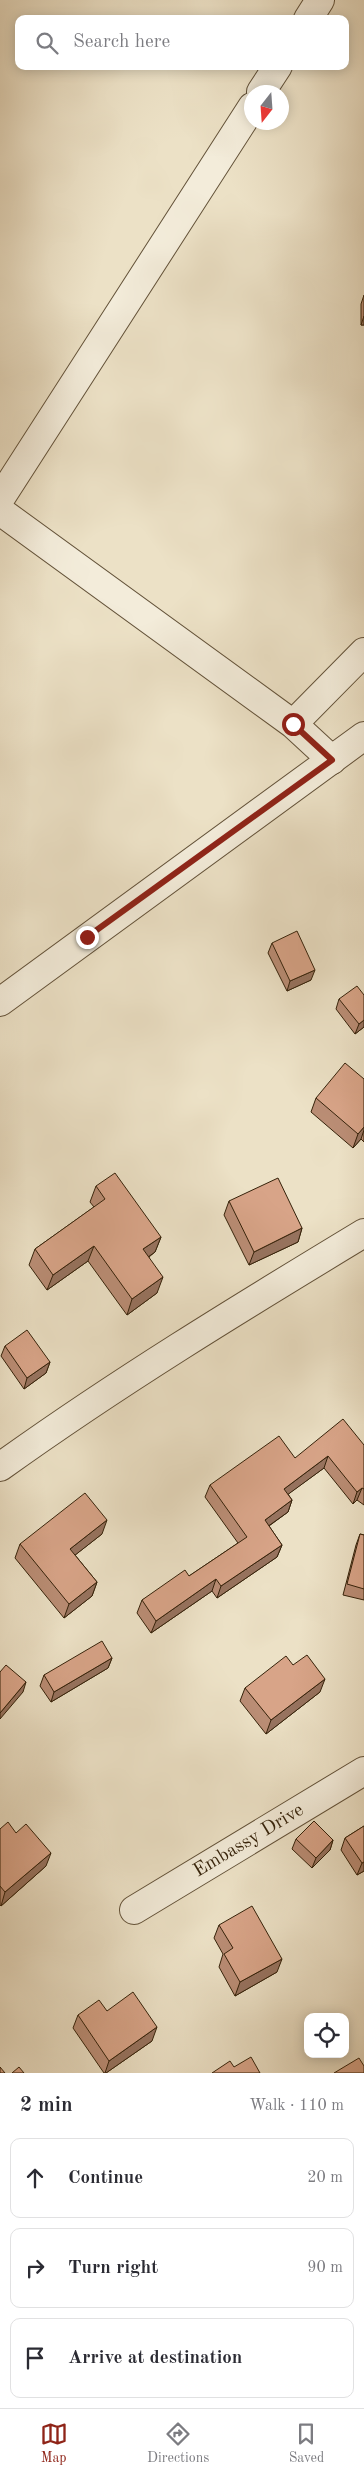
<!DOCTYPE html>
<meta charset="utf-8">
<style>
body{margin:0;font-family:"Old Standard TT",serif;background:#f7f7f7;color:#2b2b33}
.controls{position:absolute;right:15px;bottom:15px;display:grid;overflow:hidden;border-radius:10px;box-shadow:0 2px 12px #0003}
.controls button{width:45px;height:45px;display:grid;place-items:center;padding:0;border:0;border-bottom:1px solid #e1e1e2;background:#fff;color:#2b2b33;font:25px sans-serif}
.compass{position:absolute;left:244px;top:85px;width:45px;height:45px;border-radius:50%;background:#fff;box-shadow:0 2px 12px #0003;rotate:197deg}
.stop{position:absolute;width:15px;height:15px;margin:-11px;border:4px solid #8f2418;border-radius:50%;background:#fff}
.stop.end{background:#8f2418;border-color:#fff;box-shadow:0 1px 5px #0008}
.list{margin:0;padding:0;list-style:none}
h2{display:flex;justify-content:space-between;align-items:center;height:65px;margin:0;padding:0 20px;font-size:21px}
h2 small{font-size:16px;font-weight:400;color:#7c7c81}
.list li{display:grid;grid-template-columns:32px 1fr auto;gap:15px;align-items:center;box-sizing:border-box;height:80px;margin:0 10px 10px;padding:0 10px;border:1px solid #e1e1e2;border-radius:10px}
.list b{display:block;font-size:19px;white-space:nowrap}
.list em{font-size:16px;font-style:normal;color:#7c7c81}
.icon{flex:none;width:28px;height:28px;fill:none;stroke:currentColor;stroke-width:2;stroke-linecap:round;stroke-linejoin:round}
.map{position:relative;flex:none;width:364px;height:2073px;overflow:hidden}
.search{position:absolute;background:#fff;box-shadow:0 2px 12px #0003;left:15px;right:15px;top:15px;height:55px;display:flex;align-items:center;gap:12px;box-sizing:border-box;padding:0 18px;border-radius:10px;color:#7c7c81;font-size:19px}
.sheet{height:335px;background:#fff}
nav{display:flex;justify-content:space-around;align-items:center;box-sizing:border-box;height:70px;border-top:1px solid #e1e1e2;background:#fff;font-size:14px;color:#7c7c81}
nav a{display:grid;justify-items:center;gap:2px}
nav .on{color:#8f2418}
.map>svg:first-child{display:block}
</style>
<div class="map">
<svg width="364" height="2073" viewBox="0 0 364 2073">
<rect width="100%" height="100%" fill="#ece1c6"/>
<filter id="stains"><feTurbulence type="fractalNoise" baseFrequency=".004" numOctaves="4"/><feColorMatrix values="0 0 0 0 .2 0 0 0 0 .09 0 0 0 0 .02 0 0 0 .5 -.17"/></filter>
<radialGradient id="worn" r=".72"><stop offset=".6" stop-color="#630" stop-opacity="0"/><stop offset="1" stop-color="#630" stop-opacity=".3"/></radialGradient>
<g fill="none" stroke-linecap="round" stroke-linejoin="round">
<defs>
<path id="minor" d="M 0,511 L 293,724 L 332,760
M 293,724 L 364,652
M 0,1467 C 117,1383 240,1308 364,1233
M 134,1910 L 364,1771"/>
<path id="tertiary" d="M 308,19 L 320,0
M 261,92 L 278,66
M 0,499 L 252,107
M 0,1002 L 364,736"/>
</defs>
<use href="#minor" stroke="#635239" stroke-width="30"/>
<use href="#tertiary" stroke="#635239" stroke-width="30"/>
<use href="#minor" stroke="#f3ecda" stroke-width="28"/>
<use href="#tertiary" stroke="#f3ecda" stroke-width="28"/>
</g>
<path fill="#ba8d75" stroke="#35220a" d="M 364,295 L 364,325 L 361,325 L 361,304 Z
M 272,943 L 311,980 L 287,991 L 268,953 Z
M 364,995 L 364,1027 L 355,1034 L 336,1009 L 339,999 Z
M 364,1079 L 364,1142 L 361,1139 L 353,1148 L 311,1112 L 316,1098 Z
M 96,1186 L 161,1237 L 155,1252 L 149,1257 L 157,1293 L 127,1315 L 88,1261 L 47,1290 L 29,1265 L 35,1249 L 94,1207 L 90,1202 Z
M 229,1201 L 302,1228 L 298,1242 L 249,1265 L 224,1215 Z
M 5,1346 L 50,1362 L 46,1373 L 24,1389 L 1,1356 Z
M 364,1445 L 364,1505 L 357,1500 L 353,1504 L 324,1468 L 288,1494 L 292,1500 L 288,1512 L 269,1526 L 282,1545 L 277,1557 L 217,1598 L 212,1591 L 151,1633 L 137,1613 L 142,1600 L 189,1576 L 238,1543 L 205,1497 L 210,1485 L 295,1458 Z
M 102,1534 L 75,1555 L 97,1582 L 92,1596 L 64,1618 L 15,1558 L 20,1544 Z
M 360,1534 L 364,1535 L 364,1600 L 343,1595 L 356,1545 Z
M 112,1658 L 108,1668 L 51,1702 L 40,1686 L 44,1675 Z
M 293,1665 L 320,1692 L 266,1734 L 240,1701 L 245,1688 Z
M 364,1826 L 364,1871 L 357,1875 L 341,1850 L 345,1838 Z
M 0,1829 L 46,1866 L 1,1906 L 0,1905 Z
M 296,1839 L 333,1840 L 330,1850 L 312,1868 L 292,1849 Z
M 219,1925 L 277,1972 L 235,1996 L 219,1967 L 223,1954 L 214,1938 Z
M 107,2011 L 152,2041 L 106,2073 L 104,2073 L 73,2028 L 78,2015 Z"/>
<path fill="#97735f" stroke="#35220a" d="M 364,316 L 364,325 L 361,325 Z
M 315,970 L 311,980 L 287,991 L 290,981 Z
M 364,1020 L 364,1027 L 355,1034 L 359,1024 Z
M 364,1127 L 364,1130 L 361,1139 L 353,1148 L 358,1134 Z
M 302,1228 L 298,1242 L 249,1265 L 254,1252 Z
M 161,1237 L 155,1252 L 137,1265 L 143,1249 Z
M 94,1246 L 88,1261 L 47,1290 L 53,1275 Z
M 163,1277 L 157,1293 L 127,1315 L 132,1299 Z
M 50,1362 L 46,1373 L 24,1389 L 27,1378 Z
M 328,1456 L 324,1468 L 279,1501 L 284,1489 Z
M 362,1488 L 357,1500 L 353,1504 L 357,1492 Z
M 292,1500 L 288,1512 L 260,1532 L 265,1520 Z
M 107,1520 L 102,1534 L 65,1563 L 70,1549 Z
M 282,1545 L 277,1557 L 217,1598 L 221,1586 Z
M 216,1579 L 212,1591 L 151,1633 L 156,1621 Z
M 97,1582 L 92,1596 L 64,1618 L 69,1604 Z
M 112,1658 L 108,1668 L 51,1702 L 54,1692 Z
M 325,1679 L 320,1692 L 266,1734 L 271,1720 Z
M 26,1682 L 23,1692 L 0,1719 L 0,1713 Z
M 333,1840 L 330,1850 L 312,1868 L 316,1858 Z
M 51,1853 L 46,1866 L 1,1906 L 5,1892 Z
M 364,1862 L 364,1871 L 357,1875 L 362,1863 Z
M 282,1959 L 277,1972 L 235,1996 L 240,1982 Z
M 157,2027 L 152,2041 L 106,2073 L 105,2073 L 109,2061 Z"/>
<path fill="#d8a488" stroke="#35220a" d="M 297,931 L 315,970 L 290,981 L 272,943 Z
M 357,986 L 364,995 L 364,1020 L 359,1024 L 339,999 Z
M 345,1063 L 364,1079 L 364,1127 L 358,1134 L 316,1098 Z
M 115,1173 L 161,1237 L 143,1249 L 163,1277 L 132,1299 L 94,1246 L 53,1275 L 35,1249 L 105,1199 L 96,1186 Z
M 278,1178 L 302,1228 L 254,1252 L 229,1201 Z
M 27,1330 L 50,1362 L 27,1378 L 5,1346 Z
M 343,1419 L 364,1445 L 364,1489 L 362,1488 L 357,1492 L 328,1456 L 284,1489 L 292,1500 L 265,1520 L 282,1545 L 221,1586 L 216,1579 L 156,1621 L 142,1600 L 185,1570 L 189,1576 L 247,1537 L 210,1485 L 279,1436 L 295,1458 Z
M 85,1493 L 107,1520 L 70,1549 L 97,1582 L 69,1604 L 20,1544 Z
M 360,1534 L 364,1535 L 364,1589 L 347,1584 Z
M 102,1641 L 112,1658 L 54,1692 L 44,1675 Z
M 307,1655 L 325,1679 L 271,1720 L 245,1688 L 286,1656 L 293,1665 Z
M 6,1665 L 26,1682 L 0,1713 L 0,1672 Z
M 314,1821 L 333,1840 L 316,1858 L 296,1839 Z
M 8,1822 L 16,1833 L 26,1824 L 51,1853 L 5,1892 L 0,1886 L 0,1829 Z
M 364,1826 L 364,1862 L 362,1863 L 345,1838 Z
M 252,1906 L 282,1959 L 240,1982 L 224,1954 L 233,1948 L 219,1925 Z
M 133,1992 L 157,2027 L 109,2061 L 78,2015 L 99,2000 L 107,2011 Z
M 251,2057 L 260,2073 L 212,2073 L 230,2061 L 234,2067 Z
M 359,2058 L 364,2066 L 364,2073 L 334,2073 Z
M 0,2067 L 5,2073 L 0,2073 Z
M 19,2067 L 24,2073 L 12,2073 Z"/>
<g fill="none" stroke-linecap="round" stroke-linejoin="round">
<path stroke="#8f2418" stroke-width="6" d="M 87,937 L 332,760 L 293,724"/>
</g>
<g text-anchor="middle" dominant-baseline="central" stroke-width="4" stroke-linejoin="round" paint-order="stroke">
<g font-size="19" fill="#35220a" stroke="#f3ecda">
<text transform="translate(249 1841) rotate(-31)">Embassy Drive</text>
</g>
</g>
<rect width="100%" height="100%" filter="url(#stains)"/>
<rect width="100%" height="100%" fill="url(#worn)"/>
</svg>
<div class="controls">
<button><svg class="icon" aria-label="locate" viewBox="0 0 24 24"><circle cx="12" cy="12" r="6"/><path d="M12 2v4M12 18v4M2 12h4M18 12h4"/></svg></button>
</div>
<svg class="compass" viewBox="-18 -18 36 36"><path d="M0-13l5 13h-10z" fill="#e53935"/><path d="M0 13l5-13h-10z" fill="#7c7c81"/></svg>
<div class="stop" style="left:293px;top:724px"></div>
<div class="stop end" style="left:87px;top:937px"></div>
<div class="search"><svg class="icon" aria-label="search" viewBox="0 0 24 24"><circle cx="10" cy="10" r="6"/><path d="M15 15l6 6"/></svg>Search here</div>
</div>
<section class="sheet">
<h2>2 min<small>Walk · 110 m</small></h2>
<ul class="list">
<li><svg class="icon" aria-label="ahead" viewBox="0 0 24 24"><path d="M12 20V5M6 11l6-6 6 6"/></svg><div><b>Continue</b></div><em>20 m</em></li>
<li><svg class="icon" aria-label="right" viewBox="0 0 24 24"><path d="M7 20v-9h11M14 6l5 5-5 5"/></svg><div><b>Turn right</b></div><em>90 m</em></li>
<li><svg class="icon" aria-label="arrive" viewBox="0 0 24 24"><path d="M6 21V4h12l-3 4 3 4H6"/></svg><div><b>Arrive at destination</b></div></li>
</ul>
</section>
<nav>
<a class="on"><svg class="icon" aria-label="map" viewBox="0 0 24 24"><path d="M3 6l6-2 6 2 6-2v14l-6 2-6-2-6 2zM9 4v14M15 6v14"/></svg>Map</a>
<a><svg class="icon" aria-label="directions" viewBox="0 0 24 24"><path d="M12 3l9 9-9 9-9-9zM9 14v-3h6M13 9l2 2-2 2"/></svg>Directions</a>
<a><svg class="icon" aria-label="saved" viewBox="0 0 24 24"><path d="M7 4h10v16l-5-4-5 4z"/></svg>Saved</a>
</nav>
